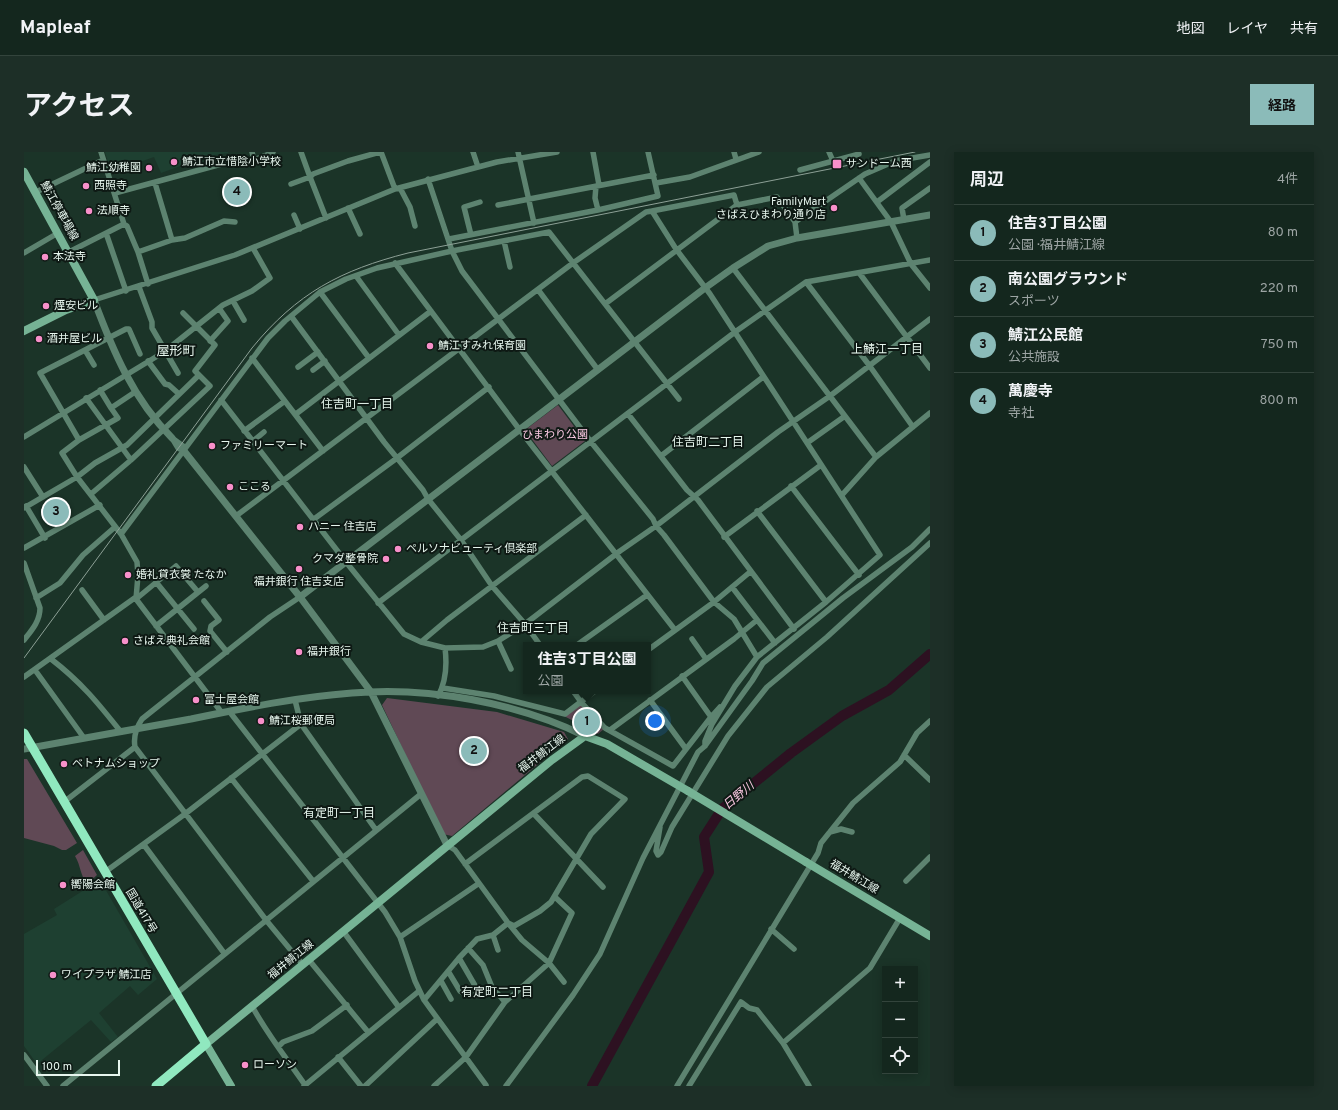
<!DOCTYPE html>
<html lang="ja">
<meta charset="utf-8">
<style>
body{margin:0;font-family:Overpass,"Noto Sans JP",sans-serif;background:#1d2f27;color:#f1f3f6}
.controls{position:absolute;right:12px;bottom:12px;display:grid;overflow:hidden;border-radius:0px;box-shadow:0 2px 10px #0003}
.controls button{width:36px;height:36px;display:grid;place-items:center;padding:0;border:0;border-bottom:1px solid #33443c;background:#14271e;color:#f1f3f6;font:20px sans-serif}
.scale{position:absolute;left:12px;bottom:10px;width:84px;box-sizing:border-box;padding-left:4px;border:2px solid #e7f6ee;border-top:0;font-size:11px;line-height:14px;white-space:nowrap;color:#e7f6ee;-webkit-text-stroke:3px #0e1914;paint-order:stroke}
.you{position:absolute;left:631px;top:569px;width:14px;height:14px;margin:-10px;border:3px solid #fff;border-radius:50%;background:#1a73e8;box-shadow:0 0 0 6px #1a73e833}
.badge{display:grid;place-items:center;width:26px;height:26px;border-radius:50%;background:#8bbbb9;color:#111;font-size:13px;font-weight:700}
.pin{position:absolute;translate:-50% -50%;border:2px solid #fff;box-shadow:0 1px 4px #0006}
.popup{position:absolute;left:499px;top:490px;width:128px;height:52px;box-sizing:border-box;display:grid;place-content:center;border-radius:0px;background:#14271e;filter:drop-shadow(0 1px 3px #0005);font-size:13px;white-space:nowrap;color:#9da5a4}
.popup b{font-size:15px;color:#f1f3f6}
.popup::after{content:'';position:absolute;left:50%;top:100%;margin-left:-8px;border:8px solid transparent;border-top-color:#14271e}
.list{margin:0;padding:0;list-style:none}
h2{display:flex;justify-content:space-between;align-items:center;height:52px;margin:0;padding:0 16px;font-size:17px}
h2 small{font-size:13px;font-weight:400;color:#9da5a4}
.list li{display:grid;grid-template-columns:26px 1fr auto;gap:12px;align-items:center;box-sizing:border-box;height:56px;padding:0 16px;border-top:1px solid #33443c}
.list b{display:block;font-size:15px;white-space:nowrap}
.list p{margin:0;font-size:13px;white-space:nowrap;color:#9da5a4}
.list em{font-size:13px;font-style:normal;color:#9da5a4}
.icon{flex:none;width:22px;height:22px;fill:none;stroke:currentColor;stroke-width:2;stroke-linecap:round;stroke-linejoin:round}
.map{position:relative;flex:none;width:906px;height:934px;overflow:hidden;border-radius:0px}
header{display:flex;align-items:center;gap:24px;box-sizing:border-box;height:56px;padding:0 20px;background:#14271e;border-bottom:1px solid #33443c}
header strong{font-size:19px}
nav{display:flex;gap:22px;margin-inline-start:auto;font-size:14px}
.intro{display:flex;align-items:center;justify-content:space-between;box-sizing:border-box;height:96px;padding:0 24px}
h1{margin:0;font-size:28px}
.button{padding:10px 18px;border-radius:0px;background:#8bbbb9;color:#111;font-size:14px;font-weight:700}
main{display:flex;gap:24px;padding:0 24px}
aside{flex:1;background:#14271e;border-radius:0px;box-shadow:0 2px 10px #0003}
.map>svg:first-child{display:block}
</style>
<header>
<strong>Mapleaf</strong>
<nav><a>地図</a><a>レイヤ</a><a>共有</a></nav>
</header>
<div class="intro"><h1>アクセス</h1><a class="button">経路</a></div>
<main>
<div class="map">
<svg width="906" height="934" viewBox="0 0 906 934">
<rect width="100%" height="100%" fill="#1b3428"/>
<path fill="#1e4031" d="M 81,0 L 204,0 L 204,1 L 184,4 L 137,21 L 130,5 L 87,20 Z
M 76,728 L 133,827 L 114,843 L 106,834 L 75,861 L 94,885 L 87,890 L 67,868 L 13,912 L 0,894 L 0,782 L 33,763 L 30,757 Z"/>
<path fill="#604955" d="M 534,253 L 561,289 L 528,314 L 501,278 Z
M 363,546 L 473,560 L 540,580 L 544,587 L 428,684 L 419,682 L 358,553 Z
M 557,552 L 580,577 L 574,582 L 540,564 Z
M 0,607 L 3,607 L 53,691 L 42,698 L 38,698 L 30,694 L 0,686 Z
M 59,698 L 73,723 L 63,732 C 56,723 57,714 51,704 Z"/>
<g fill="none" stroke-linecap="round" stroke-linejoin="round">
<path stroke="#2d1121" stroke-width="10" d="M 568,934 L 685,720 L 680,685 L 698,657 L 767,601 L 818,564 L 865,538 L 906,502"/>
<path stroke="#5d8370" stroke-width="5.5" d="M 77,0 L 100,72 L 103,74 L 114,100 L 124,132
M 228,0 L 230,8
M 357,0 L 371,37
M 449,0 L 454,15
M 494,0 L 510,71
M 569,0 L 575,33
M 710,0 L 712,7
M 805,0 L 809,9
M 776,18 L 835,2
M 835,26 L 867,70 L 887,112 L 906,136
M 404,27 L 428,99 L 438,119 L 567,290 L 629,367 L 632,374 L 640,383 L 690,450 L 710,467 L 733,505
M 131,31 L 148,88
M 632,31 L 666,25 L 735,0
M 267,32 L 286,25 L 277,0
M 572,34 L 571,46 L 574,58
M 376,36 L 386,55 L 391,74
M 12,40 L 79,8
M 91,41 L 205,10 C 220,12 235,7 249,0
M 853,50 L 906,10
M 474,53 L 630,23
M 324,56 L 336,82
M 628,59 L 710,43 L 713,53
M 270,63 L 276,77
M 302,66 L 286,25 L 289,22 L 324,9 L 356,0
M 880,68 L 878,56 L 906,36
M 771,70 L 773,86
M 82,81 L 102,139
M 447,83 L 440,55 L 456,50
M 425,87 L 574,58 L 634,44 L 624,0
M 480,89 L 486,115
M 45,100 L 100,72
M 114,100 L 148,88 L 161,86 L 200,69 L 211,70
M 0,101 L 34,81
M 371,111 L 495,277 L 651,478
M 709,116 L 852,305
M 836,122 L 906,216
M 332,124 L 375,183
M 782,130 L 845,213 L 889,275
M 115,135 L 128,170 L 128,176 L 154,221
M 515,139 L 574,218
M 296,140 L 345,206
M 70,148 L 211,103 L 371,37 L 473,10 L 533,0
M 209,149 L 220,168
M 581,152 L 713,53 L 753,45 L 771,70 L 841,22 L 871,9 L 906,3
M 267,164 L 360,290 L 399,338 L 404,347 L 437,388 L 468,434 L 501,472 L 516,493
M 186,189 L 204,169 L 195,156
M 61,198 L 70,213
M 228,206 L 299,299
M 124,209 L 141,232 L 145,233 L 155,242
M 274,215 L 294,200
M 289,218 L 301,209
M 76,238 L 87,256
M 111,240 L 87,256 L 94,266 L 55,288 L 38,301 L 53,325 L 71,311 L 103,293 L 175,223 L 171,219 L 191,193 L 159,161
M 62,246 L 107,308 L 67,342
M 197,248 L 322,410 L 380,482 L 397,490 L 421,496 L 459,495 L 474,489 L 501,472 L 596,399 L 632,374 L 754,280 L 806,244 L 906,167
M 272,262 L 407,159
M 604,262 L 663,338 L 674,348 L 770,477
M 220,279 L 261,249
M 0,285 L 140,200 L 199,153 L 228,139 L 246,126 L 229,96
M 148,286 L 159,294 L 160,299
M 148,286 L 154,296 L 160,299
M 55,288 L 16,221 L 102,177 L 105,177 L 116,202
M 228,290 L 240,280
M 783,291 L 821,264
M 637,304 L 739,225
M 107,308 L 186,234 L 175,223
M 0,315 L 19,345
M 767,334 L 835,423
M 818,343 L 852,305 L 906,261
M 2,354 L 21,386
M 0,356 L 53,325 L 97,382 L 113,410 L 114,423 L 112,447 L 198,561
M 733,359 L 802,450
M 212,364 L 549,111 L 622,60 L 628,59 L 652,97 L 686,142 L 856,403 L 802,450 L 733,505 L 711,534 L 688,572 L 681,589 L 681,594
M 290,367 L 369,309 L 465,235
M 97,382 L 244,186 L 261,169 L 296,140 L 322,127 L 353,116 L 428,99 L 525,80 L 655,247
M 700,385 L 797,313
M 0,396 L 76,353
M 0,411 L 16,456 C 16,469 8,478 0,488
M 132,430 L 170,477
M 708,435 L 751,491
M 58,438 L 80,468
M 276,445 L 246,465 L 118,567 C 112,576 109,584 111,595 L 242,768 L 279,813
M 12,446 L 36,431 L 59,403 L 91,375
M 112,447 L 152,414 L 174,440
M 180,449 L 195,468 L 187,474 L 186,479 L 203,500
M 354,451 L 711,180 L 782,130 L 906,108
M 132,474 L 182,434
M 668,487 L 682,507
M 474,489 L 487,517
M 397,490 L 423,468 L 562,363
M 553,493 L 623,443
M 624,498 L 690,450 L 726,420
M 27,507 C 57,530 74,551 97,580
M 11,518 L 60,586
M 658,524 L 687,565
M 0,525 L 112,445
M 419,536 L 470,544 L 541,562 L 571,539
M 549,539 L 557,550 L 581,576 L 649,614 L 687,565 L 696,555
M 414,544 C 422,530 423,512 421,496
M 626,548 L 662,597
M 205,559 L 361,760 L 376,785 L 391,829 L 400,848 L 462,933
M 277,572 L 352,678
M 586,578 L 710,487 L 733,468
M 880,603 L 906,628
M 207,626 L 289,729
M 40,650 L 111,595
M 510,662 L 579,735
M 636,675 L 632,699 L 634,703 L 637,700 L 648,675 L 704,584 L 743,535 L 803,485 L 906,391
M 806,680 L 817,677 L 828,680
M 120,693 L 200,801
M 423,693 L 431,698 L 484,771 L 498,788 L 525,811 L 540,830
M 441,712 L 558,625 L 564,624 L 601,647 L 567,682 L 527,750 L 516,759 L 490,774 L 484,771
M 81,720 L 161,662 L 277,572 L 271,548
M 882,729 L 906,705
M 747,777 L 770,797
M 319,779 L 374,854
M 469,783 L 474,798
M 376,785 L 454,732
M 444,796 L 459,813 L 468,835 L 481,850
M 435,806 L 453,837
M 285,808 L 344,880
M 424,819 L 436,839 L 443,843 L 448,842
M 417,829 L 427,847
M 400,848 L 435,806 L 453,787 L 469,783 L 484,771
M 228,854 C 243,882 263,907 281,933
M 759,891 L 846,816 L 876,766
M 255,894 L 259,890 L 288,879 L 323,853
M 0,903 L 23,934
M 314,905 L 337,934
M 39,934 L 397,642
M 280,934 L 395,839
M 341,934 L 413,867
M 410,934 L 442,905 L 481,850 L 525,811 L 548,761 L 531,745
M 482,934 L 549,843 L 576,802 L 619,706 L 674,600 L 681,594 L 728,529 L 739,511 L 819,446 L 888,395 L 906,377
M 653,934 L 794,701 L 797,691 L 829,651 L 876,610 L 893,581 L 906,569
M 665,934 L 717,850 L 725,856 L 733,858 L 759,891 L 785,934"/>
<path stroke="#5d8370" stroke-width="7" d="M 70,148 C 89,199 109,247 148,286
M 160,299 L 276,445 L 347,540 L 423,693
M 276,445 L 681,136 L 709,116 L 744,94 L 773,86 L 906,63
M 0,597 C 56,587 111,577 167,567 C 220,556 274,545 328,541 C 403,534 494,551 561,584"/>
<path stroke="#76b395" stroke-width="8" d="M 0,20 L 70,148 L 42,158 L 0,179
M 782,710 L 906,784
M 207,934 L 182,892 L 528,608 L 561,584 L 583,592 L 664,639"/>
<path stroke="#90e8bf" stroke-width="9" d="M 0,581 L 182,892 L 132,934"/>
<path stroke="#8da096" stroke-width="1" d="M 0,506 L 228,196 C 273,141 317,118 384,101 L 891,0"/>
<path stroke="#76b395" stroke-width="8" d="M 664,639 L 782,710"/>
</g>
<g fill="#f890ca" stroke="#0e1914" stroke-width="1.5">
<circle cx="150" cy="10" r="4"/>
<rect x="808" y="7" width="10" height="10" rx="2"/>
<circle cx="125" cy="16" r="4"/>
<circle cx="62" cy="34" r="4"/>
<circle cx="810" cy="56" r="4"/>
<circle cx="65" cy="59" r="4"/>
<circle cx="21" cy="105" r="4"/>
<circle cx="22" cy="154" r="4"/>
<circle cx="15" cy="187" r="4"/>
<circle cx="406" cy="194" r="4"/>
<circle cx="188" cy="294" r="4"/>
<circle cx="206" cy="335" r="4"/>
<circle cx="276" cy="375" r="4"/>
<circle cx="374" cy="397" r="4"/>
<circle cx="362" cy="407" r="4"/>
<circle cx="275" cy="417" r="4"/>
<circle cx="104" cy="423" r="4"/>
<circle cx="101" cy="489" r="4"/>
<circle cx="275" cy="500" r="4"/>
<circle cx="172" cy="548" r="4"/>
<circle cx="237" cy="569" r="4"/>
<circle cx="40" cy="612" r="4"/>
<circle cx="39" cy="733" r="4"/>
<circle cx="29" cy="823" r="4"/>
<circle cx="221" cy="913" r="4"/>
</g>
<g text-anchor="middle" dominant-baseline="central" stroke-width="4" stroke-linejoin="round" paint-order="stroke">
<g font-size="11" fill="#e7f6ee" stroke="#0e1914" text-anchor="start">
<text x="158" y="10">鯖江市立惜陰小学校</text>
<text x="822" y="12">サンドーム西</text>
<text x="117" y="16" text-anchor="end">鯖江幼稚園</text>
<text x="70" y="34">西照寺</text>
<text x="802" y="50" text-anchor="end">FamilyMart<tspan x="802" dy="13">さばえひまわり通り店</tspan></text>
<text x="73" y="59">法順寺</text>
<text x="29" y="105">本法寺</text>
<text x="30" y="154">煙安ビル</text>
<text x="23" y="187">酒井屋ビル</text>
<text x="414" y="194">鯖江すみれ保育園</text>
<text x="196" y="294">ファミリーマート</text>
<text x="214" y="335">ここる</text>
<text x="284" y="375">ハニー 住吉店</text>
<text x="382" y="397">ペルソナビューティ倶楽部</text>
<text x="354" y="407" text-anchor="end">クマダ整骨院</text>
<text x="112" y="423">婚礼貸衣裳 たなか</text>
<text x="275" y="430" text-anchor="middle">福井銀行 住吉支店</text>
<text x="109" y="489">さばえ典礼会館</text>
<text x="283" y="500">福井銀行</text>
<text x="180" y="548">富士屋会館</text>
<text x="245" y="569">鯖江桜郵便局</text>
<text x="48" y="612">ベトナムショップ</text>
<text x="47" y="733">嚮陽会館</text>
<text x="37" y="823">ワイプラザ 鯖江店</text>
<text x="229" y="913">ローソン</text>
</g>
<g font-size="11" fill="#e7f6ee" stroke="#0e1914">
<text transform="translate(35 59) rotate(61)">鯖江停車場線</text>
<text transform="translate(518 602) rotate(-37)">福井鯖江線</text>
<text transform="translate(830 725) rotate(31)">福井鯖江線</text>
<text transform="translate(117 759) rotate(59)">国道417号</text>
<text transform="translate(267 808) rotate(-39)">福井鯖江線</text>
</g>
<g font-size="11" fill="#fbc9e3" stroke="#0e1914">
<text x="531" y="283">ひまわり公園</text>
</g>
<g font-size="12" fill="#e7f6ee" stroke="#0e1914">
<text x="863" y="198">上鯖江一丁目</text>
<text x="333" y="253">住吉町一丁目</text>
<text x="684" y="291">住吉町二丁目</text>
<text x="509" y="477">住吉町三丁目</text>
<text x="315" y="662">有定町一丁目</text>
<text x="473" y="841">有定町二丁目</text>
</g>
<g font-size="12" font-style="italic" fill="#fbc8e2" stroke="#0e1914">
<text transform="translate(715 644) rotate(-40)">日野川</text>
</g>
<g font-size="13" fill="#e7f6ee" stroke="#0e1914">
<text x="152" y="200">屋形町</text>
</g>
</g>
</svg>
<div class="controls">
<button>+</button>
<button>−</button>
<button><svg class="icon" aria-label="locate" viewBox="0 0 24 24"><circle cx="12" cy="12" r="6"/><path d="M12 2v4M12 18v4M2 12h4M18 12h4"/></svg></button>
</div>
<div class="scale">100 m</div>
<div class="you"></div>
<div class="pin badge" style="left:563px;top:570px">1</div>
<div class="popup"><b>住吉3丁目公園</b>公園</div>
<div class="pin badge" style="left:450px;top:599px">2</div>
<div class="pin badge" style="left:32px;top:360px">3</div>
<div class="pin badge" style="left:213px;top:40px">4</div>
</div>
<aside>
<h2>周辺<small>4件</small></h2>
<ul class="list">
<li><span class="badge">1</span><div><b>住吉3丁目公園</b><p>公園 · 福井鯖江線</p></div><em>80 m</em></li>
<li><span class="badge">2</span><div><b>南公園グラウンド</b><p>スポーツ</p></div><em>220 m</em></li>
<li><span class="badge">3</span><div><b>鯖江公民館</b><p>公共施設</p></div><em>750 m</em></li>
<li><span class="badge">4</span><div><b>萬慶寺</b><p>寺社</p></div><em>800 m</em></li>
</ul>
</aside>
</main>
